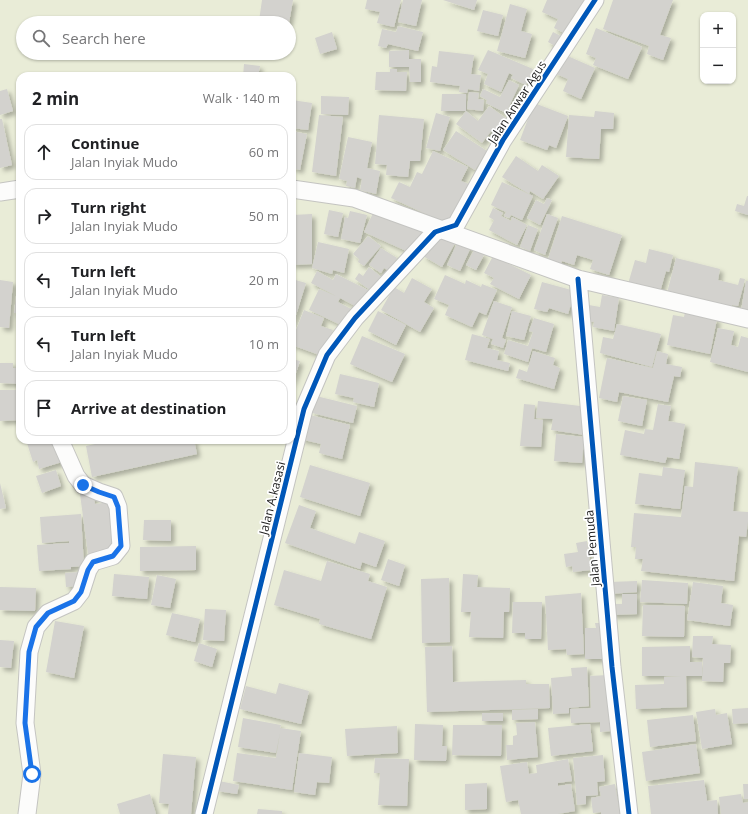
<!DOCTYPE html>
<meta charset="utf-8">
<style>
body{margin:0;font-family:"Open Sans",sans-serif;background:#f2f2f2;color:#202124}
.controls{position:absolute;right:12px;top:12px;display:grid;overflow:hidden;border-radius:8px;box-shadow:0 1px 3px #0004}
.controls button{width:36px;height:36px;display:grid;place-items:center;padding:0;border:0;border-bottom:1px solid #e0e0e0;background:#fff;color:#202124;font:20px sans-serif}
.stop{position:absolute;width:12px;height:12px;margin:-9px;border:3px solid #1a73e8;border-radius:50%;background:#fff}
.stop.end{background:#1a73e8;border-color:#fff;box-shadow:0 1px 4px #0008}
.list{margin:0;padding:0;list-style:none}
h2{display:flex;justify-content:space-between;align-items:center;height:52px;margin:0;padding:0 16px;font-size:17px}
h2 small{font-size:13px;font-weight:400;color:#757577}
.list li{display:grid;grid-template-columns:26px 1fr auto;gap:12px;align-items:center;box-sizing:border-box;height:56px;margin:0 8px 8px;padding:0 8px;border:1px solid #e0e0e0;border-radius:12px}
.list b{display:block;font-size:15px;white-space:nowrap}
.list p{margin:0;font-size:13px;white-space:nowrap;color:#757577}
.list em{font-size:13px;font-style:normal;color:#757577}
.icon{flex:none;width:22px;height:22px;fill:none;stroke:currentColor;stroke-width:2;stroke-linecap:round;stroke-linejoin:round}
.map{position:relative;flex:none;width:748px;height:814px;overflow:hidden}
.search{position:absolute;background:#fff;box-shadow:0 1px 3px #0004;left:16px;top:16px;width:280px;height:44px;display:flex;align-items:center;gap:10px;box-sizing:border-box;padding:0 14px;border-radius:22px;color:#757577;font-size:15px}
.panel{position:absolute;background:#fff;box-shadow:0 1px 3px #0004;left:16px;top:72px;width:280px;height:372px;border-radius:12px}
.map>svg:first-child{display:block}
</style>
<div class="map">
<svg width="748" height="814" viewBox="0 0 748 814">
<defs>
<filter id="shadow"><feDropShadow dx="3.5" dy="3.5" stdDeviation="2" flood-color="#0004"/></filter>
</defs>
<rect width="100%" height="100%" fill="#ebeae5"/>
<path fill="#e9ecd7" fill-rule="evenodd" d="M 0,0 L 748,0 L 748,814 L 0,814 ZM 703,15 L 733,15 L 733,81 L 703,81 ZM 23,23 L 289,23 L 289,53 L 23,53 ZM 20,76 L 292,76 L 292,440 L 20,440 Z"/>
<path fill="#d3d2ce" filter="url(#shadow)" d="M 262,0 L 293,0 L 289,23 L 269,23 L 259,21 Z
M 367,0 L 401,0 L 394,27 L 377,23 L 380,12 L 365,9 Z
M 403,0 L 422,0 L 416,26 L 398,22 Z
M 443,0 L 477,0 L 474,10 Z
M 547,0 L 584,0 L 568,35 L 554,28 L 558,19 L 542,12 Z
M 613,0 L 673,0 L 660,35 L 671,38 L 663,60 L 647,54 L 649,46 L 603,29 Z
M 510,4 L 527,9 L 521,31 L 532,34 L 525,58 L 497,51 Z
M 483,10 L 503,15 L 498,36 L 477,31 Z
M 398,26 L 423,32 L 418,51 L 388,44 L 386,48 L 378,46 L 382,29 L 396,32 Z
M 596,28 L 642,47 L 628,79 L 593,65 L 596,58 L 586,54 Z
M 332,32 L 337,49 L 320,54 L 315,38 Z
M 553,32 L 563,37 L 557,47 L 548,42 Z
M 409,50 L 409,59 L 421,59 L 421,82 L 410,82 L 409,67 L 389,67 L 389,51 Z
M 488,50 L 533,69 L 526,85 L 511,78 L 513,75 L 509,73 L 501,92 L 484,84 L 488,74 L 478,70 Z
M 439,51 L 474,55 L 471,74 L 481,75 L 479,91 L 468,89 L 467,93 L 459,92 L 460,86 L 430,82 L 432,66 L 437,67 Z
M 563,54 L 595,68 L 581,99 L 563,91 L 568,79 L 554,73 Z
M 244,64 L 260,66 L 258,76 L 243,76 Z
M 390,69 L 397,69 L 397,72 L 407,72 L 406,91 L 375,90 L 376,72 L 390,72 Z
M 509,80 L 519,85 L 506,113 L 486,103 L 487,100 L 480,96 L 483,89 L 500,97 Z
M 7,89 L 13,111 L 0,115 L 0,91 Z
M 469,92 L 479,93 L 478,99 L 484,100 L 483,111 L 467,109 Z
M 442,94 L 466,94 L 466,111 L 441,111 Z
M 321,96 L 349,97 L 348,115 L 321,114 Z
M 292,100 L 312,103 L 308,130 L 292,128 Z
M 534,103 L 568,116 L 556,148 L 549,145 L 547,150 L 520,140 Z
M 489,106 L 511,122 L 501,136 L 492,130 L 482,143 L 456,124 L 466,111 L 478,121 Z
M 595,111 L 614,113 L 613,129 L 601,129 L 599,159 L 566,157 L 569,115 L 594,117 Z
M 436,113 L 450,117 L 440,151 L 426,148 Z
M 319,115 L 343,117 L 336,176 L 312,172 Z
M 379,115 L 424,119 L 420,161 L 410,161 L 408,177 L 386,175 L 387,165 L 375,164 Z
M 0,119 L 2,119 L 12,165 L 0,168 Z
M 292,131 L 307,134 L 300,170 L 292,168 Z
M 456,131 L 487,151 L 475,170 L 443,150 Z
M 348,137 L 372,142 L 367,168 L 380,171 L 376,194 L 360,190 L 362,179 L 357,177 L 355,188 L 346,186 L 347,181 L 339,179 Z
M 433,151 L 468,167 L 461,181 L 469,184 L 450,225 L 391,198 L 399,182 L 410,187 L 417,172 L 422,174 Z
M 516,156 L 538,171 L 542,165 L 559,176 L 543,199 L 530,191 L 529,194 L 502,177 Z
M 502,182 L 533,196 L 522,220 L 511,215 L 509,218 L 504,216 L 506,212 L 491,205 Z
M 747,196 L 748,196 L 748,215 L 735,211 L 737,204 L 744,206 Z
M 547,198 L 552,200 L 540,225 L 527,218 L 536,200 L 544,204 Z
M 493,208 L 503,213 L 501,216 L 511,221 L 512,217 L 527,225 L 517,245 L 489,230 L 494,220 L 489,217 Z
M 375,209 L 425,227 L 413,254 L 364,232 Z
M 329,210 L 343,213 L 338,237 L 324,234 Z
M 350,211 L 367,215 L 360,243 L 341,239 L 345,217 L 348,218 Z
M 312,214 L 312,264 L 292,265 L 292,215 Z
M 547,214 L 558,218 L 545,255 L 534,250 Z
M 562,216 L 622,235 L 609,275 L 590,269 L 593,260 L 577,255 L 574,265 L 562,261 L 560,266 L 547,262 Z
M 528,225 L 538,229 L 530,251 L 520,247 Z
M 437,233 L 455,243 L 442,267 L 423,256 Z
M 368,236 L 381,246 L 364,266 L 358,262 L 359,259 L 353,254 Z
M 458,241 L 471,247 L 460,271 L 447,265 Z
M 318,242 L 349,249 L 344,273 L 333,270 L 332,274 L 312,268 Z
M 381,248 L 397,258 L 389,271 L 384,268 L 381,273 L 369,265 Z
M 649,249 L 673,255 L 669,272 L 666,271 L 660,292 L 628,284 L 635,260 L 646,263 Z
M 474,250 L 484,255 L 476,270 L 466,265 Z
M 493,256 L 531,275 L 519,299 L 490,284 L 494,278 L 484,273 Z
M 676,258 L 720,269 L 718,280 L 738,285 L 740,278 L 745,279 L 738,306 L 732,305 L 730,313 L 667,293 Z
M 369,267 L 385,280 L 375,294 L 355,279 L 359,273 L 363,276 Z
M 317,271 L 333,280 L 336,274 L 370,291 L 361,309 L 340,298 L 338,302 L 351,309 L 343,326 L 309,310 L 319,289 L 336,296 L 311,283 Z
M 445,275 L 465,284 L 466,280 L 481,287 L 482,284 L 497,290 L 486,315 L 479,312 L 472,327 L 445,315 L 449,305 L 434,299 Z
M 412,278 L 432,289 L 424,302 L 434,308 L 420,332 L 381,310 L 394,287 L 404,293 Z
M 292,279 L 306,283 L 292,328 Z
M 0,280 L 13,282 L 9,328 L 0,327 Z
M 746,281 L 748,281 L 748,312 L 741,311 Z
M 542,282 L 575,291 L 568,314 L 549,308 L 547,312 L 534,309 Z
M 17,288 L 20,289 L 20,313 L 14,313 Z
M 602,295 L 619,298 L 614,331 L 593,327 L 594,322 L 587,321 L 589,305 L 600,307 Z
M 494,301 L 512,307 L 502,338 L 506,340 L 503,348 L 491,344 L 493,339 L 482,335 Z
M 304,310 L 324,318 L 321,326 L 333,330 L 322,356 L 292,345 L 292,340 Z
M 378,311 L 406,325 L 396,345 L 368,331 Z
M 512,311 L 531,316 L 524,340 L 506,336 Z
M 685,312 L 717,319 L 710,354 L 667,345 L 673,315 L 684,317 Z
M 534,318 L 554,324 L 546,352 L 532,348 L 528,362 L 504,354 L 508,340 L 528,346 L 533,332 L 529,331 Z
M 617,324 L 661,334 L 652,367 L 600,353 L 603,337 L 613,339 Z
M 718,328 L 734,331 L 731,345 L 738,347 L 741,336 L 748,338 L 748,372 L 710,362 Z
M 472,334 L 490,339 L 487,348 L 499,351 L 497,360 L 510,363 L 508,371 L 465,360 Z
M 362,336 L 405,354 L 392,382 L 350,364 Z
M 533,351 L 555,358 L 553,365 L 560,368 L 554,389 L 516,378 L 519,369 L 527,372 Z
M 657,351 L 668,354 L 666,364 L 682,367 L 680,377 L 674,376 L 668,402 L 619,392 L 617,402 L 599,398 L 607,358 L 653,368 Z
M 292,359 L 300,361 L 292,385 Z
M 0,363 L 13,363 L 13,368 L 20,368 L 20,384 L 0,383 Z
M 340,374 L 379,383 L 374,407 L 353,402 L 354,398 L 335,394 Z
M 0,390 L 20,390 L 20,420 L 0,421 Z
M 316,396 L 357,406 L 353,423 L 312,413 Z
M 623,396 L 647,400 L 642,426 L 618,421 Z
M 538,401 L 589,407 L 585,435 L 551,430 L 553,419 L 536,418 Z
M 524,404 L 535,405 L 534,419 L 543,420 L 541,447 L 520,446 Z
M 658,404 L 671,406 L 668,421 L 685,424 L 679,459 L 667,457 L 665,463 L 620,455 L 625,430 L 644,434 L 645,429 L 653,430 Z
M 306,414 L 350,425 L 342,459 L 319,453 L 321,444 L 300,439 Z
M 556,434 L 584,437 L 582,463 L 554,461 Z
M 36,440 L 41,440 L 42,444 L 55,440 L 62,462 L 39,469 L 37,460 L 33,462 L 27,443 Z
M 113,440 L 194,440 L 197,454 L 92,477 L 86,446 Z
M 695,462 L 738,467 L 733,511 L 748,512 L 748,522 L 746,537 L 739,536 L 734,581 L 641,571 L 643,559 L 635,559 L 636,547 L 631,547 L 634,513 L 681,517 L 685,486 L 693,487 Z
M 310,465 L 370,483 L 360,516 L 300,497 Z
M 663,467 L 685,470 L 680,509 L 635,504 L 639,473 L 662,476 Z
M 56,470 L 61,486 L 42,493 L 36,476 Z
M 0,483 L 6,508 L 0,509 Z
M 93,492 L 95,504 L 110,502 L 116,550 L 88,554 L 80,494 Z
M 299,505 L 316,511 L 310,528 L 355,544 L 359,532 L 385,541 L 376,567 L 362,562 L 360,569 L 285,543 Z
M 81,514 L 84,566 L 71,567 L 71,569 L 39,571 L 37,545 L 69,543 L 69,541 L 42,543 L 40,517 Z
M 144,520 L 171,520 L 171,541 L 143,540 Z
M 587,541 L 591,570 L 573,572 L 572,566 L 566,567 L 564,554 L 578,552 L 576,543 Z
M 196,546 L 196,570 L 140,571 L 140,547 Z
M 388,559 L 405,565 L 399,586 L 381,580 Z
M 327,561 L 370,574 L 368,581 L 387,587 L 371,639 L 319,624 L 320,619 L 274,605 L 284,570 L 321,581 Z
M 79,572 L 80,586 L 66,587 L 65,573 Z
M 114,574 L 149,577 L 147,599 L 112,596 Z
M 463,574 L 478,575 L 477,587 L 510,588 L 509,612 L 504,612 L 503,638 L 469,637 L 471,612 L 461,612 Z
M 157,575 L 176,579 L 170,608 L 151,605 Z
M 449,578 L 450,642 L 422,643 L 421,579 Z
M 642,580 L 688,583 L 687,604 L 640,602 Z
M 637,581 L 637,592 L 609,594 L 609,582 Z
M 693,582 L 723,586 L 721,603 L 733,605 L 730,626 L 687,620 Z
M 0,587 L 36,588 L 35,611 L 0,610 Z
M 581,593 L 584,654 L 567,655 L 566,649 L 548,650 L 545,596 Z
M 622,594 L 637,594 L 637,614 L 611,615 L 611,604 L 622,604 Z
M 513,602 L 542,602 L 541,639 L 525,639 L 525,633 L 512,633 Z
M 643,605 L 685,606 L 684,637 L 642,636 Z
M 205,609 L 226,610 L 224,641 L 203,640 Z
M 172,613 L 200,619 L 195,642 L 166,635 Z
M 55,621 L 84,626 L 74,678 L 46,672 Z
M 595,623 L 603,623 L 603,659 L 585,659 L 585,628 L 596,628 Z
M 693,636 L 713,636 L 712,644 L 731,645 L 730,663 L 724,663 L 723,682 L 702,681 L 703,658 L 692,657 Z
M 0,640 L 14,641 L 11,668 L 0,667 Z
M 199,643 L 217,649 L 212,667 L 194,661 Z
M 452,646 L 453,682 L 526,680 L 526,684 L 549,684 L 550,708 L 427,712 L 425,647 Z
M 690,646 L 690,662 L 702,662 L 702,676 L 686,676 L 687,707 L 636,709 L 635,685 L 664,684 L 664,677 L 681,676 L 642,676 L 642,647 Z
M 587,667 L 589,706 L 569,708 L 569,713 L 553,714 L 551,678 L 572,676 L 571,668 Z
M 608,675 L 611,731 L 600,732 L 600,722 L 571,723 L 570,709 L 591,708 L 590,676 Z
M 279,683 L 309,691 L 301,724 L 240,709 L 246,686 L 276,694 Z
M 748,708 L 748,723 L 733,724 L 732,709 Z
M 538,709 L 538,719 L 512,720 L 512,710 Z
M 715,709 L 716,715 L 727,713 L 732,744 L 702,749 L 696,712 Z
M 482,713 L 503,713 L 503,721 L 482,721 Z
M 693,715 L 696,741 L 650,747 L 647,720 Z
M 243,718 L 281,725 L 280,728 L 301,731 L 292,790 L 233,781 L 237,753 L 276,758 L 280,733 L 276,753 L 238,747 Z
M 535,722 L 538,757 L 507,760 L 506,745 L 513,745 L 513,736 L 517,735 L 516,723 Z
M 415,724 L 443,725 L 442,746 L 447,746 L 446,761 L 414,760 Z
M 590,724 L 593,751 L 551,756 L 548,728 Z
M 453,725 L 502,725 L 501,756 L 452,755 Z
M 397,726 L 398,753 L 347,756 L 345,729 Z
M 696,744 L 700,773 L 646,781 L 642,752 Z
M 299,753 L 332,757 L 329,783 L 317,782 L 315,795 L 294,792 Z
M 163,754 L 196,757 L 191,814 L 168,814 L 169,804 L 159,803 Z
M 603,755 L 605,781 L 597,782 L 598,795 L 586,796 L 586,804 L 577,805 L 573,758 Z
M 375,758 L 409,759 L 407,806 L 378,805 L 380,773 L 374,773 Z
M 568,759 L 572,781 L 558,783 L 558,786 L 571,784 L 575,811 L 558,814 L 521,814 L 518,800 L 506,802 L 500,766 L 527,762 L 529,774 L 537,773 L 536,765 Z
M 704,780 L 707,801 L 717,800 L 718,814 L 651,814 L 648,786 Z
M 219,781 L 239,785 L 237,794 L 217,791 Z
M 487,783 L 487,809 L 465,810 L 465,784 Z
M 615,784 L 620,814 L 601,814 L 601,812 L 593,813 L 591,798 L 601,796 L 599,787 Z
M 743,784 L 748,784 L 748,799 L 744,799 Z
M 150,794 L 156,814 L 120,814 L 117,804 Z
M 741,794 L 743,803 L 748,802 L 748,814 L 721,814 L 719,797 Z
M 258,809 L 282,811 L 282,814 L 257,814 Z"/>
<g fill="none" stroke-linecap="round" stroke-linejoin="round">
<defs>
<path id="street" d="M 292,189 L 354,198 L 578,279 L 748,319
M 0,192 L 20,189
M 578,279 L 612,667 L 629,814
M 27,814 L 32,774 L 25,723 L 29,652 L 36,627 L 48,613 L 74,601 L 81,592 L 88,570 L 93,562 L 113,556 L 121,546 L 118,507 L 114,497 L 99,492 L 83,485 L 76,476 L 60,440
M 204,814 L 304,409 L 327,355 L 355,318 L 435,232 L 456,225 L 503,140 L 595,0"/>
</defs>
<use href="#street" stroke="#c4c4c1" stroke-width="19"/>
<use href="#street" stroke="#fcfcfb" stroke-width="17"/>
<defs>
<path id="cycleway" d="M 578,279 L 612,667 L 629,814
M 204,814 L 304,409 L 327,355 L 355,318 L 435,232 L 456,225 L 503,140 L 595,0"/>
</defs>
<use href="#cycleway" stroke="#fff" stroke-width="8"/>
<use href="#cycleway" stroke="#0057b8" stroke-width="5"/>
</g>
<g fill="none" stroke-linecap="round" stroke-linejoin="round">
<path stroke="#1a73e8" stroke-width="5" d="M 32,774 L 25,723 L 29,652 L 36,627 L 48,613 L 74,601 L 81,592 L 88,570 L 93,562 L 113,556 L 121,546 L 118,507 L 114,497 L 99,492 L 83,485"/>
</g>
<g text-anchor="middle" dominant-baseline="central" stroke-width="3.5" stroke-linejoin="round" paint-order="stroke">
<g font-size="12" fill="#1d1d1d" stroke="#fff">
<text transform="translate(517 102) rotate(-57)">Jalan Anwar Agus</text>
<text transform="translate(272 498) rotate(-76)">Jalan A.kasasi</text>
<text transform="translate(592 548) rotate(-95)">Jalan Pemuda</text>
</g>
</g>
</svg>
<div class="controls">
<button>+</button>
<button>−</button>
</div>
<div class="stop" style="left:32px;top:774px"></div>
<div class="stop end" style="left:83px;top:485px"></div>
<div class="search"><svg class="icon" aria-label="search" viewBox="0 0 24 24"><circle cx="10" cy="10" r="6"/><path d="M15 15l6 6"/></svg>Search here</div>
<section class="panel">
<h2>2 min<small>Walk · 140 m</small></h2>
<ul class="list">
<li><svg class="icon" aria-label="ahead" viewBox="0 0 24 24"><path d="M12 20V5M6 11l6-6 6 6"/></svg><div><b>Continue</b><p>Jalan Inyiak Mudo</p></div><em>60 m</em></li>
<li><svg class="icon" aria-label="right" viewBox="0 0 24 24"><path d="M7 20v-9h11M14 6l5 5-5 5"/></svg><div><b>Turn right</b><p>Jalan Inyiak Mudo</p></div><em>50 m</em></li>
<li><svg class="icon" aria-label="left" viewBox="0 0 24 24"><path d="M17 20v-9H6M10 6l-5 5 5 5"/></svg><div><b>Turn left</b><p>Jalan Inyiak Mudo</p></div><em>20 m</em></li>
<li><svg class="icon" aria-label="left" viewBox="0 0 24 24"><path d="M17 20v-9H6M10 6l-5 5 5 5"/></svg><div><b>Turn left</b><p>Jalan Inyiak Mudo</p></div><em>10 m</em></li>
<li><svg class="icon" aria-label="arrive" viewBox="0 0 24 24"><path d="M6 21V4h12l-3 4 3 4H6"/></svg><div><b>Arrive at destination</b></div></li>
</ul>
</section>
</div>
